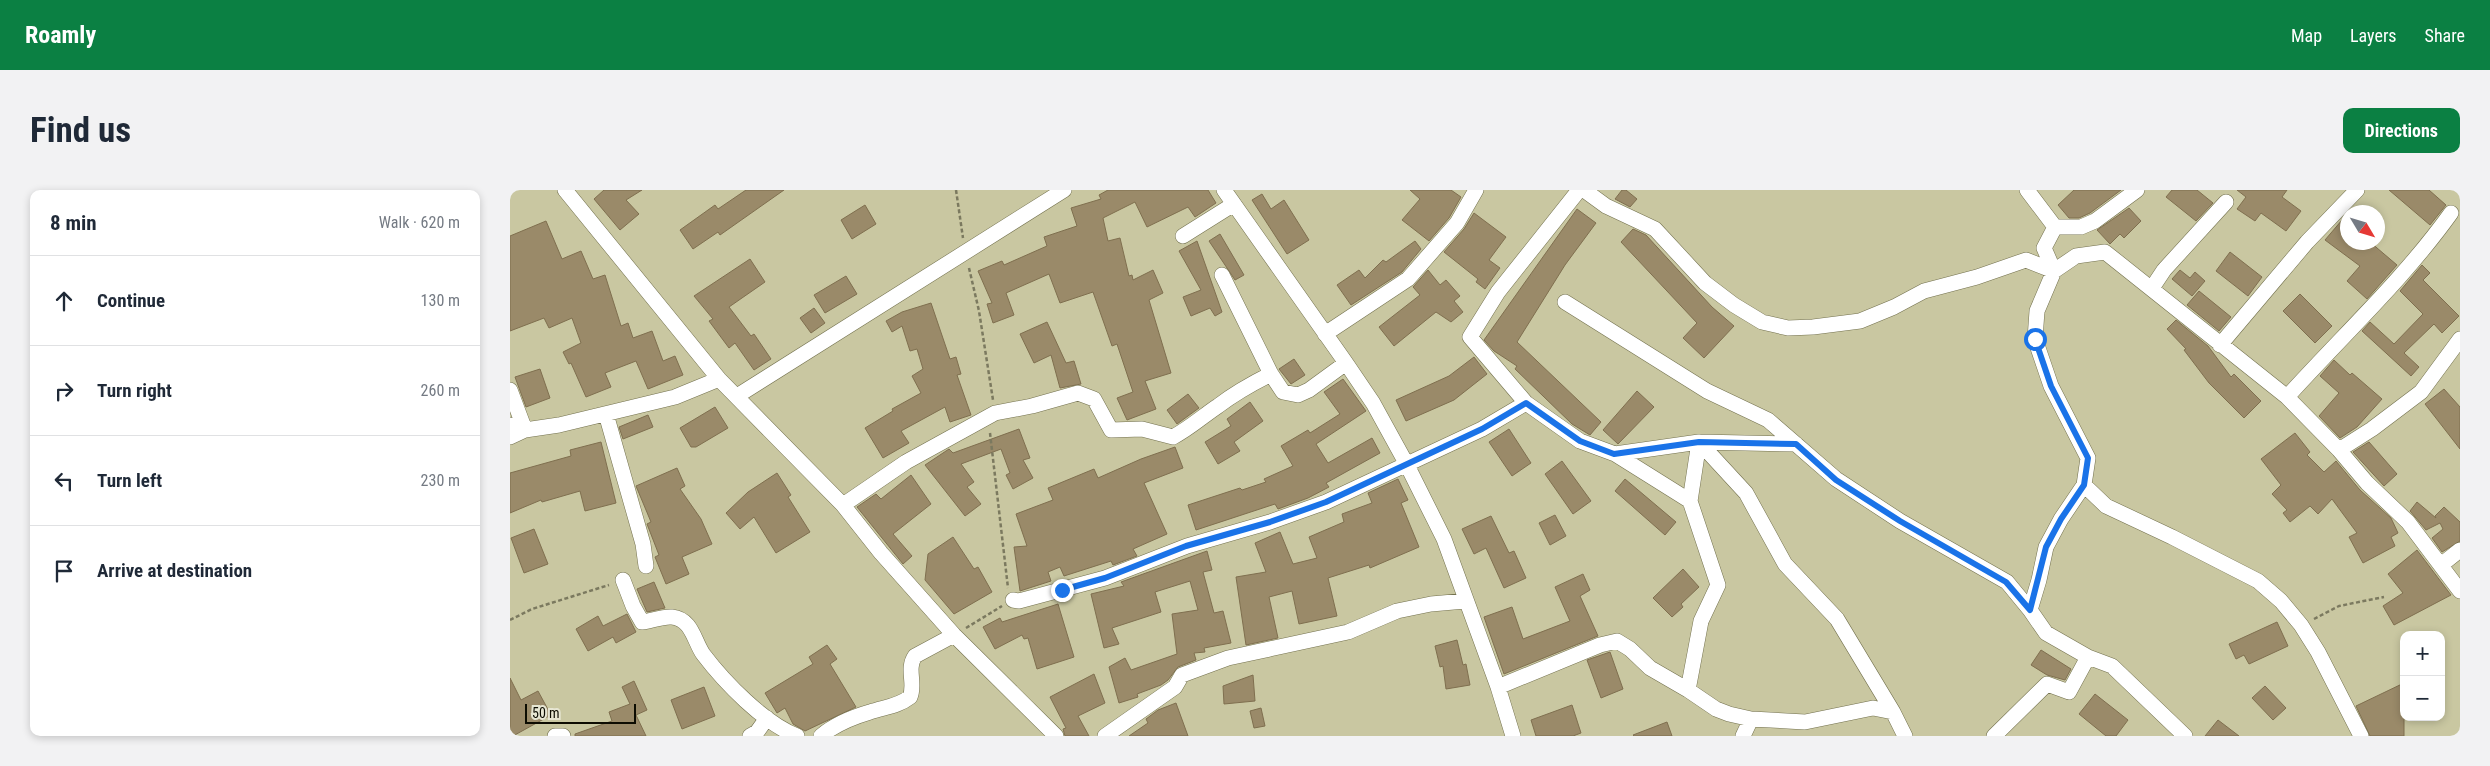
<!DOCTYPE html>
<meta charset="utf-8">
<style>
body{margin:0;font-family:"Roboto Condensed",sans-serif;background:#f2f2f3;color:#1f2937}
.controls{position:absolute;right:15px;bottom:15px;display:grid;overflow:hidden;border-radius:10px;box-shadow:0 2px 8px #0003}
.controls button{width:45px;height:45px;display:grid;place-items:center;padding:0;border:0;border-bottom:1px solid #e0e1e3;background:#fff;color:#1f2937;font:25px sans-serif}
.compass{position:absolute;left:1830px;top:15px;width:45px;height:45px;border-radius:50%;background:#fff;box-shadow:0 2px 8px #0003;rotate:128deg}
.scale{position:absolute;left:15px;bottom:12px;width:111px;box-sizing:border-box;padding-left:5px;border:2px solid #0d0c02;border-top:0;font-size:14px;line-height:18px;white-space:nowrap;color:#0d0c02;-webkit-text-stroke:4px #e7e6d3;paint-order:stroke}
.stop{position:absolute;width:15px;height:15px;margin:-11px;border:4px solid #1a73e8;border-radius:50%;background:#fff}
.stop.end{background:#1a73e8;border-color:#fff;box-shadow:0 1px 5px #0008}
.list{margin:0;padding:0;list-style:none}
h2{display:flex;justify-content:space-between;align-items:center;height:65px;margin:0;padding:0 20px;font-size:21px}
h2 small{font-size:16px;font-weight:400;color:#747a83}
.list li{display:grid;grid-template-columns:32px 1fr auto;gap:15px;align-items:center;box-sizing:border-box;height:90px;padding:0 20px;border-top:1px solid #e0e1e3}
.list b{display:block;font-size:19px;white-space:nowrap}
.list em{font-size:16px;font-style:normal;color:#747a83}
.icon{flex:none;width:28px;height:28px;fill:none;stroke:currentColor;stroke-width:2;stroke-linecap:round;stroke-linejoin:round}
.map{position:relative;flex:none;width:1950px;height:546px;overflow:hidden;border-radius:10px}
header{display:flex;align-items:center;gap:30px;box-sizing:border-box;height:70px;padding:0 25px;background:#0b8043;color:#fff}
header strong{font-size:24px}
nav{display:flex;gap:28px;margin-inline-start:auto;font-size:18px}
.intro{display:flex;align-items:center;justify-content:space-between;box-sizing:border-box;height:120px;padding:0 30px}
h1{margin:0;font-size:35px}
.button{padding:12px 22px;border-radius:10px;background:#0b8043;color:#fff;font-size:18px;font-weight:700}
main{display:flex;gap:30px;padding:0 30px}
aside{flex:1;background:#fff;border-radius:10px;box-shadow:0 2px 8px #0003}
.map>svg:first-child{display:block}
</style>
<header>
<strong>Roamly</strong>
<nav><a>Map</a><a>Layers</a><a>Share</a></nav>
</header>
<div class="intro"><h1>Find us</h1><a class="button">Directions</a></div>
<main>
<aside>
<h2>8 min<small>Walk · 620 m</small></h2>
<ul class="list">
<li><svg class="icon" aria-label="ahead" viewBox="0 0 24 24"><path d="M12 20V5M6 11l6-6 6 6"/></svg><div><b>Continue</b></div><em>130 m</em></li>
<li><svg class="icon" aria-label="right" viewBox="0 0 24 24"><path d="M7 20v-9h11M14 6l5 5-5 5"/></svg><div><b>Turn right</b></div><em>260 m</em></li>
<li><svg class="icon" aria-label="left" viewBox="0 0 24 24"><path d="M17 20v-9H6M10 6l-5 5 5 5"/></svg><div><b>Turn left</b></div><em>230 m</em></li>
<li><svg class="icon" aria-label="arrive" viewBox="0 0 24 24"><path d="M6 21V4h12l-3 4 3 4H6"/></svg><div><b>Arrive at destination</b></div></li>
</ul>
</aside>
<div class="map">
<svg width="1950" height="546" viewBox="0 0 1950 546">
<rect width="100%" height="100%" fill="#c9c7a1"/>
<path fill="#9a8a69" stroke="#7f6f4f" d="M 94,0 L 132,0 L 116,10 L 129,24 L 110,40 L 84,9 Z
M 236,0 L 274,0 L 210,45 L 208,42 L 183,59 L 170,40 L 205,15 L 208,19 Z
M 598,0 L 698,0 L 706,13 L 685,27 L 678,17 L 637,37 L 625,12 L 593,28 L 598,51 L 610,48 L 619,86 L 622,85 L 623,90 L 643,80 L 653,103 L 639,110 L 661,183 L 635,191 L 646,219 L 617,230 L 607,208 L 623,202 L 607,154 L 602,156 L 583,102 L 550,113 L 539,84 L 496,103 L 504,125 L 483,133 L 477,114 L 482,113 L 468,81 L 492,71 L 494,75 L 537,56 L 534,47 L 567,36 L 561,18 L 591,9 L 589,5 Z
M 900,0 L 941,0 L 951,7 L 939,28 L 919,51 L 892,30 L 910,9 Z
M 1112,0 L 1116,0 L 1127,9 L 1120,17 L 1105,9 Z
M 1564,0 L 1611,0 L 1580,23 L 1569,28 L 1559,28 L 1548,15 Z
M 1662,0 L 1687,0 L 1703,13 L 1686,31 L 1656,7 Z
M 1727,0 L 1777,0 L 1772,7 L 1791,21 L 1776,41 L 1751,23 L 1745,31 L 1727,19 L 1736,7 Z
M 1879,0 L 1919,0 L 1936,15 L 1920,35 Z
M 752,4 L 761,19 L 774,10 L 799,50 L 777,64 L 742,10 Z
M 355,15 L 366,34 L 342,49 L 331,30 Z
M 1619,18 L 1631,31 L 1614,48 L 1610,44 L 1600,54 L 1587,40 Z
M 1067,19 L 1086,33 L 1055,75 L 1007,152 L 1091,232 L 1080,245 L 1062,234 L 1005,179 L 1007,176 L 984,161 L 974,150 Z
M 964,23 L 996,47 L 979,70 L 990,78 L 975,99 L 966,92 L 968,89 L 934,62 L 954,39 Z
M 1838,23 L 1838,52 L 1860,52 L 1887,75 L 1857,109 L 1837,91 L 1850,76 L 1815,50 Z
M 36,31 L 52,69 L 71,61 L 83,89 L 95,85 L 111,136 L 118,133 L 123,148 L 142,141 L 153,171 L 165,166 L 173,185 L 138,199 L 126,171 L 95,183 L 101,197 L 76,207 L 61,173 L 59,174 L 53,162 L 71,153 L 62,128 L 39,138 L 34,128 L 0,141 L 0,46 Z
M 1123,39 L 1136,45 L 1202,117 L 1224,136 L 1194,168 L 1173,148 L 1187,133 L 1111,52 Z
M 710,44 L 734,85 L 725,90 L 699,51 Z
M 687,51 L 712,122 L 705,126 L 700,118 L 681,126 L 673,107 L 691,100 L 669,61 Z
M 905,51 L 911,59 L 892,82 L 841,115 L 827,95 L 849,80 L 855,88 L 873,70 L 876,72 Z
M 1720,62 L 1752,87 L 1738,106 L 1706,81 Z
M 240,69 L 255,92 L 219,117 L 241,146 L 244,144 L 261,169 L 244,180 L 225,153 L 219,158 L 199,131 L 203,129 L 184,106 Z
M 1912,75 L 1920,83 L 1913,90 L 1949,126 L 1932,143 L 1924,134 L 1894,163 L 1909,177 L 1901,186 L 1852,141 L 1860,132 L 1884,154 L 1913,124 L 1890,101 Z
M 918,80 L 930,95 L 936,90 L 950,106 L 944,111 L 953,122 L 941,132 L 926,122 L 884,156 L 869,137 L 910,105 L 903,97 Z
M 1670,80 L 1680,88 L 1685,82 L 1695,91 L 1682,106 L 1662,89 Z
M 336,86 L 347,104 L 315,123 L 304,105 Z
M 1689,101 L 1721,127 L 1709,141 L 1677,115 Z
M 1790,104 L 1822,136 L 1805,153 L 1773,121 Z
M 421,113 L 440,169 L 446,167 L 451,184 L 447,185 L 461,225 L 440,232 L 435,217 L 391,241 L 399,253 L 373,268 L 355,238 L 383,221 L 382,219 L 411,203 L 402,186 L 413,179 L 407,159 L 400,161 L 392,136 L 382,142 L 376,131 L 392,122 Z
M 304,118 L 315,133 L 301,143 L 290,128 Z
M 1666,130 L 1698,156 L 1721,187 L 1724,184 L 1751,211 L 1734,228 L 1699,193 L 1674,160 L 1676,159 L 1657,139 Z
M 537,132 L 556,173 L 564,171 L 571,194 L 550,198 L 541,165 L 524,173 L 510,144 Z
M 964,167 L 977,184 L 944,210 L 896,231 L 886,210 L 939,186 Z
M 784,169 L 795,185 L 781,194 L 769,179 Z
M 1824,170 L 1840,185 L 1842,183 L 1872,209 L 1847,237 L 1830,248 L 1809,226 L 1829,203 L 1810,186 Z
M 30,179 L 40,208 L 16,217 L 5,187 Z
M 833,189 L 856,221 L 806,254 L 818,273 L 862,248 L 870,263 L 816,293 L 819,297 L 798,308 L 768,319 L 765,314 L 686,340 L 678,315 L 730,298 L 732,300 L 756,292 L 754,289 L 783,276 L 771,256 L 798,240 L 800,243 L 830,224 L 814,202 Z
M 1934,199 L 1950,217 L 1950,259 L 1915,214 Z
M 1127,201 L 1144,217 L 1108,254 L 1093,240 Z
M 678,204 L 689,218 L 667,234 L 657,220 Z
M 740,212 L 753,231 L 724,252 L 730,261 L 708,274 L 695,252 L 721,236 L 717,229 Z
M 205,217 L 218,238 L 186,257 L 181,257 L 170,238 Z
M 138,225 L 143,237 L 113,249 L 109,237 Z
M 509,239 L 520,268 L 513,270 L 523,288 L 503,299 L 496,285 L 500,283 L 491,259 L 451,274 L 464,292 L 457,297 L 471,314 L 455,326 L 415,275 L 439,259 L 443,263 Z
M 999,239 L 1021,273 L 1002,286 L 979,252 Z
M 1785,243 L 1800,262 L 1797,265 L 1814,282 L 1826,271 L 1850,300 L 1881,328 L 1888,343 L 1881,347 L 1885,356 L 1853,373 L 1839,347 L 1847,343 L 1822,309 L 1808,324 L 1800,316 L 1780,332 L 1773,323 L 1777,320 L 1762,304 L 1771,295 L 1751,269 Z
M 91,252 L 106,313 L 75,321 L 70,301 L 32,312 L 31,310 L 0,323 L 0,283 L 61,266 L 60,260 Z
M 1859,252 L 1887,284 L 1874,296 L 1843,262 Z
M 665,257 L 673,278 L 634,293 L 657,344 L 623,359 L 627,366 L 603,375 L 601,371 L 554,386 L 550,377 L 538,382 L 541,391 L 510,401 L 504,357 L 517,356 L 506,324 L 543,310 L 538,298 L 584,279 L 588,288 L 631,269 Z
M 1052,271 L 1081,311 L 1063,324 L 1035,284 Z
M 167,278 L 175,296 L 170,299 L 191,329 L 202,354 L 172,367 L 179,384 L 156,394 L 145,367 L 149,365 L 137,334 L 141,332 L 126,296 Z
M 267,283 L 281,305 L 278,307 L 300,342 L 266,363 L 244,327 L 230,339 L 216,323 L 238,302 Z
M 401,285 L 421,314 L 383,344 L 402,366 L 393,374 L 347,317 L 366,304 L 371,309 Z
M 888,289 L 898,310 L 891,313 L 909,357 L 860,378 L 859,375 L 818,388 L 827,426 L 789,434 L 782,401 L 759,407 L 768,448 L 736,455 L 726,387 L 756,382 L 745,353 L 770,342 L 783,374 L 807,368 L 799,347 L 834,332 L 832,324 L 862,313 L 858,303 Z
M 1115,289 L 1166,332 L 1155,345 L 1105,301 Z
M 1907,312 L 1926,328 L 1925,326 L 1934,317 L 1950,332 L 1950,351 L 1932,362 L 1922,348 L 1933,339 L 1930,333 L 1916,340 L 1900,321 Z
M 1045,325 L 1056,346 L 1040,355 L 1029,333 Z
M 981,326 L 999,363 L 1004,361 L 1016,388 L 994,398 L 976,358 L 964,364 L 952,339 Z
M 24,339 L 38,374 L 14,383 L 1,348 Z
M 443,347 L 464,379 L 468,377 L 482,402 L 444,424 L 415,390 L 418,364 Z
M 1907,360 L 1941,405 L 1884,435 L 1873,416 L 1893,403 L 1878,384 Z
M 697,361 L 702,380 L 693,382 L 704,423 L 713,421 L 721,453 L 694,458 L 695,462 L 684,463 L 686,470 L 668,477 L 658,490 L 651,495 L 627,504 L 628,507 L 609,513 L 599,477 L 615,468 L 621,480 L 667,464 L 662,424 L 688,420 L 680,391 L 645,402 L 651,422 L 602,438 L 609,454 L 594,458 L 581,404 L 614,396 L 611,392 Z
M 1173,379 L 1189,397 L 1171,414 L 1173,417 L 1162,427 L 1143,408 Z
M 1073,384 L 1080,400 L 1070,406 L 1088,446 L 994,484 L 974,427 L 1002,417 L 1013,449 L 1060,431 L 1045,397 Z
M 144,392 L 155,418 L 137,422 L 127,399 Z
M 548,414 L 564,467 L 527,479 L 518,448 L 514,449 L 512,445 L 485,459 L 473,437 L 490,428 L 492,432 Z
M 117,424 L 126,442 L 106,453 L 103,447 L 78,461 L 66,439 L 88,426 L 93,436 Z
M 1767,432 L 1778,456 L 1739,474 L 1734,465 L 1726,469 L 1719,454 Z
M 947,450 L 953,475 L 956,474 L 960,495 L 936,499 L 933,476 L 930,477 L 925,456 Z
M 317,455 L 327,469 L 320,474 L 346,517 L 295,541 L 283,534 L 275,518 L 267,523 L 255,503 L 303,474 L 299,467 Z
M 1531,460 L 1561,479 L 1555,490 L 1537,485 L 1521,475 Z
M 1100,462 L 1113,499 L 1091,508 L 1077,470 Z
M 584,484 L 595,513 L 568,526 L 579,546 L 555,546 L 553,539 L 556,538 L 540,507 Z
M 743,485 L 745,511 L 714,514 L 713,496 Z
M 0,488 L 11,510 L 28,501 L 41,525 L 3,546 L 0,546 Z
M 124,491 L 137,520 L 126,525 L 136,546 L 65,546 L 65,544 L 102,531 L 99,522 L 120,514 L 112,497 Z
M 1894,493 L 1894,546 L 1860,546 L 1846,516 Z
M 1755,496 L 1776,518 L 1763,530 L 1742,508 Z
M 194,497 L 205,526 L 172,539 L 161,510 Z
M 1585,504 L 1618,530 L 1606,546 L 1596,546 L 1569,524 Z
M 666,513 L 678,546 L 619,546 L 638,533 L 636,529 L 648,520 Z
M 1062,515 L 1071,543 L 1063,546 L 1026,546 L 1021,530 Z
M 751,518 L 755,536 L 744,538 L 740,521 Z
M 1708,530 L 1729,546 L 1695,546 Z
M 1157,532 L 1162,546 L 1124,546 L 1123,545 Z"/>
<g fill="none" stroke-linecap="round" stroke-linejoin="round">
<defs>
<path id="minor" d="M 55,0 L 209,189 L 333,315 L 371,363 L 444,445 L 546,546
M 714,0 L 836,173 L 863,213 L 896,273 L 934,349 L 988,497 L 1003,546
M 1069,0 L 988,102 L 960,147 L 1016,213 L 1070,251 L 1105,264 L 1189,252 L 1286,254
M 1074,0 L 1096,16 L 1145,39 L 1195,93 L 1224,115 L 1252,132 L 1278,138 L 1303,137 L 1350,131 L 1384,117 L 1414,101 L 1467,87 L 1516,70 L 1544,81 L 1566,66 L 1595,62 L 1777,207 L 1829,260 L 1857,293 L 1898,332 L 1950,401
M 1517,0 L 1545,37
M 1627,0 L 1585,31 L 1571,37 L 1545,37 L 1534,58 L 1544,81 L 1527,121 L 1525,149 L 1541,196 L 1578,268 L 1574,295 L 1551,329 L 1536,357 L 1529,390 L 1520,420 L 1536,443 L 1578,467 L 1602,476 L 1675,546
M 673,46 L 724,14
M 712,85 L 761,184 L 773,202 L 788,205 L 799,200 L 836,173
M 1642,98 L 1654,80 L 1716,12
M 1055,112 L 1197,201 L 1258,230 L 1326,289 L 1390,331 L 1497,392 L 1520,420
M 815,144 L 898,89 L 947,33 L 966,0
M 1710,155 L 1797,52 L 1847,0
M 0,200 L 15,240 L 0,247
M 227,206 L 554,0
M 1777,207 C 1832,146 1893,90 1941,23
M 96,224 L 133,354 L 136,376
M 0,235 L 15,240 L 49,235 L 165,207 L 209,189
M 1829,260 L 1862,239 L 1911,202 L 1950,149
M 1105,264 L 1180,311 L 1208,395 L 1191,431 L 1178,500
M 1574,295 L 1596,316 L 1662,347 L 1748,391 L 1771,411 L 1791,435 L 1808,462 L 1851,546
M 1180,311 L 1189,252 L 1236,303 L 1275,374 L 1327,429 L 1383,522
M 333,315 L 396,272 L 485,223 L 522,216 L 568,203 L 584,209 L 601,240 L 632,239 L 663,247 C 680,238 693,226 708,216 C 725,203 743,193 761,184
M 1931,375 L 1950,360
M 113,390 L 123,416 L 132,432 C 141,431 153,426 162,427 C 182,429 184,451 193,464 C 215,493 254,533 287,546
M 503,410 L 509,411 L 595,388 L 677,356 L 760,332 L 816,312 L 972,239 L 1016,213
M 988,497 L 1090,455 L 1107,451 L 1120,459 L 1140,478 L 1178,500 L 1206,519 L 1219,524 L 1241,529 L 1295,532 L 1363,518 L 1383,522 L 1395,546
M 45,546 L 53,546
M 240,546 L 247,542 L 257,528
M 311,546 C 324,535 343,527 360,522 C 374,517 387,517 400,507 C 406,494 396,479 405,466 L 444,445
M 595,546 L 665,497 L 672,485 L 718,468 L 838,442 L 887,421 L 921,414 L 955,411
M 1233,546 L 1241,529
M 1484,546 L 1537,494 L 1559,502 L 1578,467"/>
</defs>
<use href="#minor" stroke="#73714e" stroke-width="16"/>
<path stroke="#7b795f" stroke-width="2.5" stroke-dasharray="4 2.5" stroke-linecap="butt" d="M 446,0 L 453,48
M 459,78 L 469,121 L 483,210
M 480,243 L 498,398
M 1804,429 L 1829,416 L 1874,407
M 0,430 L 22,419 L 99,395
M 456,438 L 492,416"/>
<use href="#minor" stroke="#fff" stroke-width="15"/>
</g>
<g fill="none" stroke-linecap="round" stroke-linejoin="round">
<path stroke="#1a73e8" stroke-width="6" d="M 552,400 L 595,388 L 676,356 L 760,332 L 816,312 L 972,239 L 1016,213 L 1070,251 L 1104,264 L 1189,252 L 1286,254 L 1326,290 L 1390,331 L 1496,392 L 1520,420 L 1536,357 L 1551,329 L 1574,295 L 1578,268 L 1541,196 L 1525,149"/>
</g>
</svg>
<div class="controls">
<button>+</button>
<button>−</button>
</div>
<svg class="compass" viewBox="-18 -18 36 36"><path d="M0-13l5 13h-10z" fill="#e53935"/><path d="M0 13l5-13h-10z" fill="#747a83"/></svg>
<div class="scale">50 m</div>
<div class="stop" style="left:1525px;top:149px"></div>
<div class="stop end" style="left:552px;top:400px"></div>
</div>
</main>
